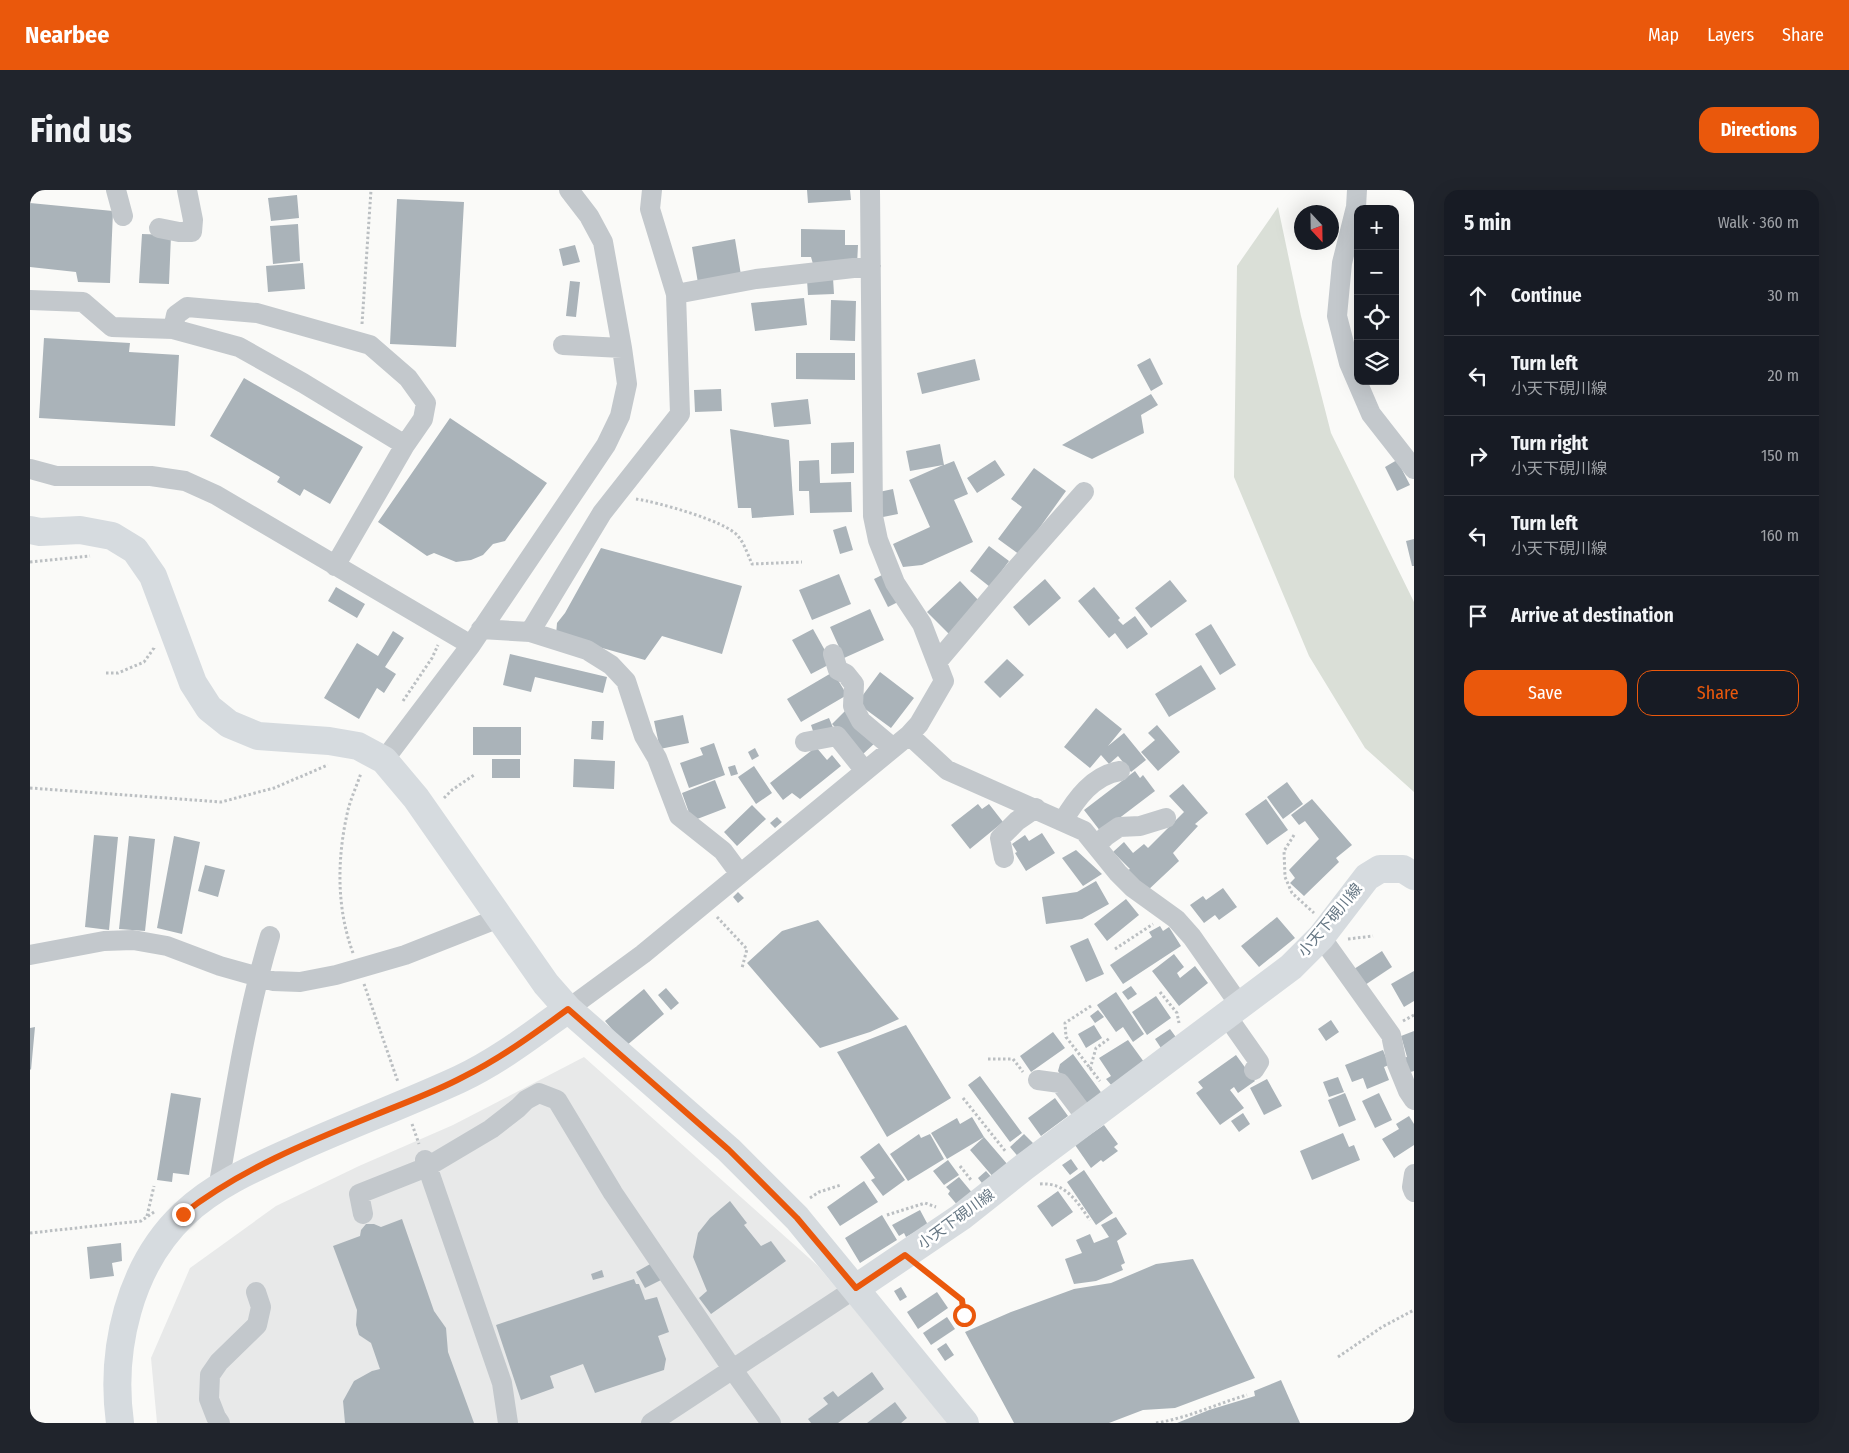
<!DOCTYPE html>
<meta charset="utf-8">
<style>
body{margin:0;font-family:"Fira Sans Condensed","Noto Sans JP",sans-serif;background:#20242c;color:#f1f3f6}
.controls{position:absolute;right:15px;top:15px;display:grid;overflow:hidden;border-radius:10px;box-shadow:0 5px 20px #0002}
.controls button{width:45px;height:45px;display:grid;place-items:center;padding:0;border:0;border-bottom:1px solid #363941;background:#171b24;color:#f1f3f6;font:25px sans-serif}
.compass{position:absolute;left:1264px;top:15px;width:45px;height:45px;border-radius:50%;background:#171b24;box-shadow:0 5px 20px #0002;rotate:158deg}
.stop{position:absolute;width:15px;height:15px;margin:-11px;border:4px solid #ea580c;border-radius:50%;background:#fff}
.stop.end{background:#ea580c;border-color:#fff;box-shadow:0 1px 5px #0008}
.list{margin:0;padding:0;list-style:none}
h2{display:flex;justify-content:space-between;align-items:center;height:65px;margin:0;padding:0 20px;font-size:21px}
h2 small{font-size:16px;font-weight:400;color:#9ea1a6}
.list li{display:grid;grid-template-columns:32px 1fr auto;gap:15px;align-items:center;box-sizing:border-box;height:80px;padding:0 20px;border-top:1px solid #363941}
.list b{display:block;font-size:19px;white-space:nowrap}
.list p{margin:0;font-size:16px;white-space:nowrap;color:#9ea1a6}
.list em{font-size:16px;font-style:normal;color:#9ea1a6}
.actions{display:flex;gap:10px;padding:15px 20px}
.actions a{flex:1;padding:11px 0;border:1px solid #ea580c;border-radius:15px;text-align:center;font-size:18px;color:#ea580c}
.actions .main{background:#ea580c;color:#fff}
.icon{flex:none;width:28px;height:28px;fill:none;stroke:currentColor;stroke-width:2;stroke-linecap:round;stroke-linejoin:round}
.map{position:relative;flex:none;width:1384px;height:1233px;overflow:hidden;border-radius:15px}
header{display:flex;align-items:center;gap:30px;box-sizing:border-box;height:70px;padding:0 25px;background:#ea580c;color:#fff}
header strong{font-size:24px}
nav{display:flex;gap:28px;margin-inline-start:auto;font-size:18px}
.intro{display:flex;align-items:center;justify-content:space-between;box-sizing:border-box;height:120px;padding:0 30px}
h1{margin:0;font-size:35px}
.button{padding:12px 22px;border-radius:15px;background:#ea580c;color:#fff;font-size:18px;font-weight:700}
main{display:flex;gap:30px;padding:0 30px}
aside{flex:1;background:#171b24;border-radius:15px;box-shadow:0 5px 20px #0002}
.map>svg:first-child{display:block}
</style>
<header>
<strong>Nearbee</strong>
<nav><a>Map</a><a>Layers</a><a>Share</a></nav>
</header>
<div class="intro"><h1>Find us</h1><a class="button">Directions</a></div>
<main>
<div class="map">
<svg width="1384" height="1233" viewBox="0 0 1384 1233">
<rect width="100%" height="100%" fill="#fafaf8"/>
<path fill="#e8e9e9" d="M 554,867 L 788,1076 L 919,1233 L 127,1233 L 121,1168 L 160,1078 L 246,1016 L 329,976 L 423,935 Z"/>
<path fill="#dadfd7" d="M 1248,17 L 1271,126 L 1301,243 L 1384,412 L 1384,602 L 1335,558 L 1279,466 L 1204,287 L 1207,76 Z"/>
<path fill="#aab3b9" d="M 777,0 L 820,0 L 821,10 L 778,13 Z
M 267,5 L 269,28 L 241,31 L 238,8 Z
M 367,9 L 434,12 L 426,157 L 360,154 Z
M 0,13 L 83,21 L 80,93 L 48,92 L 46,82 L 0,77 Z
M 268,34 L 270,71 L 243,74 L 240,36 Z
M 771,39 L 815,40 L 815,55 L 828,55 L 827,75 L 783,74 L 781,67 L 771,67 Z
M 112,44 L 141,45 L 139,94 L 109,93 Z
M 705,49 L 711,85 L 668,93 L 662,57 Z
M 545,55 L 550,72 L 533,76 L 529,59 Z
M 273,73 L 275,99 L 238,102 L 236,76 Z
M 803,88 L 804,104 L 778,105 L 777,90 Z
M 540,91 L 550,92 L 546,127 L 536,126 Z
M 774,108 L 777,135 L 725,141 L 721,113 Z
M 801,110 L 826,111 L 825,151 L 800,150 Z
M 14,148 L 100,153 L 99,162 L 149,165 L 145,236 L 9,228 Z
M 766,163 L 825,163 L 825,190 L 766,189 Z
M 1120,168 L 1133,194 L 1121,201 L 1107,175 Z
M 945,169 L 950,190 L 892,204 L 887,183 Z
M 214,188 L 333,257 L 300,314 L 274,299 L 270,306 L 247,292 L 250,287 L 180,246 Z
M 691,199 L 692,221 L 665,222 L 664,200 Z
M 1121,204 L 1128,215 L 1111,225 L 1114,243 L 1062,269 L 1032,255 Z
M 778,209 L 781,234 L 744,237 L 741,213 Z
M 420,228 L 517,293 L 475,351 L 463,354 L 453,365 L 441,370 L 426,372 L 404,363 L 397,366 L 348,332 Z
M 700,239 L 759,250 L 764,325 L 722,328 L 721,318 L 708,318 Z
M 824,252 L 824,283 L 801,284 L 801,253 Z
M 910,254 L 914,275 L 924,271 L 938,304 L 924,310 L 943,352 L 892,375 L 873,377 L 863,354 L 900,337 L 879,290 L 913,275 L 880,281 L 876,261 Z
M 789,270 L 790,293 L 821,292 L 822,322 L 780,323 L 779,301 L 769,301 L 769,271 Z
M 965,270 L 975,285 L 947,303 L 937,288 Z
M 1367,270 L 1380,295 L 1367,301 L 1355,277 Z
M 1004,278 L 1036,301 L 990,365 L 968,349 L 992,317 L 981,309 Z
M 863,299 L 868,324 L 853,327 L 849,302 Z
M 816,336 L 823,360 L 810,364 L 803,340 Z
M 1384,349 L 1384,376 L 1382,376 L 1376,351 Z
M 959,356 L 979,371 L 960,397 L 940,381 Z
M 571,358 L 712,396 L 692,464 L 632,446 L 615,470 L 526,445 L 527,433 L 535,423 Z
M 856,383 L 870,411 L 858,417 L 844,389 Z
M 809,384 L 821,414 L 782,430 L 769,400 Z
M 1015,389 L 1031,408 L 999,436 L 983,417 Z
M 1140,390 L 1157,411 L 1121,438 L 1105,418 Z
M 930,391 L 951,413 L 919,444 L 897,422 Z
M 306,397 L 335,414 L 327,428 L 298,411 Z
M 1064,397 L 1090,428 L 1088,430 L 1093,435 L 1105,426 L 1118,444 L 1097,459 L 1085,443 L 1079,448 L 1048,411 Z
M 840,419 L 854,450 L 814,468 L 800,437 Z
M 1181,434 L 1206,475 L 1190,485 L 1165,444 Z
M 783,439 L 802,473 L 781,484 L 762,450 Z
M 363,441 L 374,448 L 355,477 L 366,484 L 354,503 L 347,498 L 329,529 L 294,508 L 327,453 L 348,466 Z
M 480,464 L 577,487 L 573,503 L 505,487 L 501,502 L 473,495 Z
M 977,469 L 994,485 L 970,508 L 954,492 Z
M 1171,475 L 1186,499 L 1139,527 L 1125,504 Z
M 803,482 L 817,505 L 771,532 L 757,509 Z
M 850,482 L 884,508 L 861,538 L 827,513 Z
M 1066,518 L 1092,539 L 1078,556 L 1094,543 L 1116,570 L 1101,582 L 1088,566 L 1079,574 L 1071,565 L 1060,578 L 1034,557 Z
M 815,521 L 846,552 L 832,565 L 802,534 Z
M 653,525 L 659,553 L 630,559 L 624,531 Z
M 799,528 L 804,540 L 785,547 L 781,535 Z
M 562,531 L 574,531 L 573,550 L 561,549 Z
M 1127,535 L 1150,562 L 1128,581 L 1111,562 L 1125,550 L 1118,543 Z
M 443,537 L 491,537 L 491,565 L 443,565 Z
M 684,553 L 695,585 L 659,598 L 650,573 L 673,565 L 670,558 Z
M 786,557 L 797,570 L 802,565 L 811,576 L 770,609 L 762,603 L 753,610 L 740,593 Z
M 725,558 L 729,566 L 722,570 L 718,562 Z
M 462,569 L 490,569 L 490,588 L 462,588 Z
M 544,569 L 585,571 L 584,599 L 543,597 Z
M 705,575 L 708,584 L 701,586 L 698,577 Z
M 724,576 L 742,603 L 726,614 L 708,587 Z
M 1105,581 L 1110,588 L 1113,585 L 1125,601 L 1071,642 L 1054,620 Z
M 685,590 L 696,618 L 662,631 L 652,603 Z
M 1257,592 L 1273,614 L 1253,629 L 1237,607 Z
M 1153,594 L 1178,623 L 1165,634 L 1168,636 L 1143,663 L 1149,671 L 1116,702 L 1096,681 L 1100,679 L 1083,662 L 1094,652 L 1103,663 L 1114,654 L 1118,658 L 1154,622 L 1139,606 Z
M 1236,609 L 1258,640 L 1237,655 L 1215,624 Z
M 1282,609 L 1322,655 L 1306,668 L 1309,672 L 1274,706 L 1260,693 L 1265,688 L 1259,680 L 1289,649 L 1275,631 L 1269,635 L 1261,625 Z
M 948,614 L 952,619 L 959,614 L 973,632 L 940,659 L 921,635 Z
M 722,615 L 736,629 L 707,656 L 694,642 Z
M 747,627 L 752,632 L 745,638 L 740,633 Z
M 1012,643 L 1025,663 L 996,681 L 985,663 L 987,662 L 982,654 L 995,645 L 999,651 Z
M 64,645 L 88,647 L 79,740 L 55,737 Z
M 99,646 L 125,649 L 115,741 L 89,739 Z
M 144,646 L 170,652 L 152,744 L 127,738 Z
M 1046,660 L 1072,684 L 1053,696 L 1032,668 Z
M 175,675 L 195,680 L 188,707 L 168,701 Z
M 1066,691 L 1079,714 L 1052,729 L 1016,734 L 1012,707 L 1047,702 Z
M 1193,698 L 1207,717 L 1189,730 L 1185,725 L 1174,733 L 1160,715 L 1173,706 L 1176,710 Z
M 708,702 L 714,708 L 708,713 L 703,707 Z
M 1096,709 L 1109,725 L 1077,751 L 1064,734 Z
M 1247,727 L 1265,748 L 1229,777 L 1211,756 Z
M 788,730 L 869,829 L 840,842 L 790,858 L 717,773 L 752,741 Z
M 1130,736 L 1133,741 L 1139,737 L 1151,756 L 1093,794 L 1080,775 L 1122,747 L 1119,742 Z
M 1058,748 L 1074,784 L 1056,792 L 1040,756 Z
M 1352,761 L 1362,777 L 1335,795 L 1324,779 Z
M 1144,764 L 1154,777 L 1147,783 L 1150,788 L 1165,776 L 1178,793 L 1149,816 L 1122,781 Z
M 1384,781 L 1384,811 L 1374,817 L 1361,794 Z
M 1101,796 L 1107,804 L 1098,810 L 1092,802 Z
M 636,798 L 649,813 L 641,820 L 628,805 Z
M 614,799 L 634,824 L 596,856 L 575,831 Z
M 1086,802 L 1114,844 L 1103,852 L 1093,837 L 1086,842 L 1067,815 Z
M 1126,806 L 1141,828 L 1117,845 L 1102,822 Z
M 1068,820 L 1074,827 L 1065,833 L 1060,826 Z
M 1301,830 L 1309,842 L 1296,851 L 1288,839 Z
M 876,835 L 921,908 L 857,947 L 807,862 Z
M 1064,835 L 1072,848 L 1056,858 L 1048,844 Z
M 5,837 L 1,880 L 0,879 L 0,838 Z
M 1140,839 L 1148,850 L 1133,861 L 1125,849 Z
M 1384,841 L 1384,881 L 1377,883 L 1372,868 L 1377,867 L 1371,846 Z
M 1023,842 L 1035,858 L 1001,882 L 990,866 Z
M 1098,850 L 1114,872 L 1082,896 L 1076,889 L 1081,886 L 1069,868 Z
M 1353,860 L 1359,875 L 1354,877 L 1359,890 L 1337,899 L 1333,888 L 1322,892 L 1315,875 Z
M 1043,864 L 1073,905 L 1056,918 L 1028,881 L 1030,874 Z
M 1206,865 L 1225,891 L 1208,903 L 1204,897 L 1200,900 L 1214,918 L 1190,935 L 1166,903 L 1173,898 L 1168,892 Z
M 950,886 L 992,943 L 980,952 L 938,895 Z
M 1308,887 L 1314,902 L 1299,907 L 1293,892 Z
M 1237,889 L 1252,916 L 1234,925 L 1220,898 Z
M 141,903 L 171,908 L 159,985 L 143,983 L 142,992 L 127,990 Z
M 1315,903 L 1326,930 L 1309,937 L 1298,910 Z
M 1349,903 L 1362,930 L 1345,938 L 1332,911 Z
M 1025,908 L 1038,926 L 1011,946 L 998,928 Z
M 1213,923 L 1220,934 L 1209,942 L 1201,931 Z
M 1379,926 L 1384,934 L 1384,955 L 1364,968 L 1352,949 L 1369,939 L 1366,934 Z
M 942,927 L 954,947 L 917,969 L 901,943 L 927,928 L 930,934 Z
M 1074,935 L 1088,954 L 1084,957 L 1088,961 L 1073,972 L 1071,970 L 1061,978 L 1045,955 Z
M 1313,943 L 1319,957 L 1324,955 L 1330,970 L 1282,990 L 1270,961 Z
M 889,944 L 891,948 L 900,944 L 914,969 L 878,991 L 860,964 Z
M 994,944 L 1005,955 L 990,969 L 980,957 Z
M 954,947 L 978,975 L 964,988 L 940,960 Z
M 849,953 L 875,990 L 853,1006 L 841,990 L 845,988 L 830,967 Z
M 1041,969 L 1048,979 L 1040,985 L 1032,975 Z
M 918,970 L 929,985 L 914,995 L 903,981 Z
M 1054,980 L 1083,1023 L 1066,1035 L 1037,992 Z
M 956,981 L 964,990 L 955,997 L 948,988 Z
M 929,987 L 944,1005 L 929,1017 L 918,1004 L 920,1001 L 916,997 Z
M 834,991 L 848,1012 L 810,1036 L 797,1017 Z
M 1028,1001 L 1043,1022 L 1022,1037 L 1007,1016 Z
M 700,1011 L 717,1033 L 714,1035 L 731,1056 L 741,1051 L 756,1071 L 681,1124 L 669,1108 L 677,1101 L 663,1067 L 668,1043 L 680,1028 Z
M 890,1020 L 898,1035 L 876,1047 L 874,1043 L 869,1046 L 862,1035 Z
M 852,1025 L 867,1050 L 830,1073 L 815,1048 Z
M 1086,1027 L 1097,1044 L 1087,1051 L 1095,1073 L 1091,1075 L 1093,1080 L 1066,1091 L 1044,1094 L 1035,1069 L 1052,1063 L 1046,1050 L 1060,1044 L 1064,1053 L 1079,1047 L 1071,1035 Z
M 372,1029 L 404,1121 L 416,1138 L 418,1162 L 444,1233 L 315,1233 L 313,1211 L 324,1191 L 342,1181 L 350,1179 L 341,1153 L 329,1145 L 326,1135 L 327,1120 L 303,1056 L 330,1046 L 331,1040 L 336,1034 L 344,1034 L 351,1037 Z
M 91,1053 L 92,1071 L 82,1073 L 84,1086 L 60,1089 L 57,1057 Z
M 1163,1069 L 1225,1188 L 1145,1218 L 1113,1220 L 1079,1233 L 984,1233 L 935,1142 L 981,1122 L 1044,1099 L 1081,1093 L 1126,1074 Z
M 622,1073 L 631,1090 L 615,1098 L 606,1082 Z
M 572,1080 L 574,1087 L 563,1090 L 561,1084 Z
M 604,1089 L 606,1094 L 609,1094 L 615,1110 L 627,1107 L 639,1142 L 628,1146 L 636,1169 L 634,1180 L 565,1203 L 553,1174 L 520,1186 L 524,1198 L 491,1210 L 466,1135 Z
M 871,1097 L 877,1107 L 870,1111 L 864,1101 Z
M 907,1102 L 918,1118 L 888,1139 L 877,1122 Z
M 917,1127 L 925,1139 L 901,1155 L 893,1143 Z
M 916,1153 L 924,1165 L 915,1171 L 907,1159 Z
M 842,1182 L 854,1199 L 808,1233 L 781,1233 L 778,1229 L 798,1214 L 793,1208 L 803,1201 L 808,1207 Z
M 1251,1190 L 1270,1233 L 1147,1233 L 1179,1220 L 1225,1206 L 1224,1201 Z
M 865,1212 L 877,1228 L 871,1233 L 837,1233 Z"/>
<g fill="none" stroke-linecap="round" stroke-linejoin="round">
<path stroke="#bbbfc2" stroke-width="3" stroke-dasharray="2.5 2.5" stroke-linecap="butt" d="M 332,134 L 341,0
M 606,309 C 627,312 696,331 708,346 C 714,353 718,365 722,374 L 772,372
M 0,372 L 60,366
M 76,483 L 88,483 L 114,472 L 124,458 L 124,456
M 373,511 L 402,468 L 408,455
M 0,598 L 191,612 L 244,598 L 298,575
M 414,608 L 422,600 L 444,585
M 1264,645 L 1254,661 L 1255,687 L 1262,703 L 1284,723
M 687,727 L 717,759 L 712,778
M 1318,749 L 1343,746
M 1085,759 L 1123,734
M 323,763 C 306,717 307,667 318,620 C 321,608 327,595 331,583
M 334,794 L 368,892
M 1130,802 L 1147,823 L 1149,833
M 1061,816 L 1035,833 L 1036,847 L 1070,891
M 1373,831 L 1384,825
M 958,869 L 983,869 L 993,882
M 1060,879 L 1066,858 L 1080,848
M 933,908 L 976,962
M 382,934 L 389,954
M 930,976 L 941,990
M 1010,994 C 1036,992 1047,1012 1060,1030
M 780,1008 L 789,1002 L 811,995
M 857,1025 L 895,1013 L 906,1017
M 117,1026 L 124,996
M 0,1043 L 111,1031 L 124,1022
M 894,1079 L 932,1110 L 934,1125 L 928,1128
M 1308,1167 L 1352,1137 L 1384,1120
M 1126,1233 C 1158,1228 1186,1214 1217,1205"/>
<path stroke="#c3c8cc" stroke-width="20" d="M 86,0 L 93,26
M 1327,0 L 1326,17 L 1312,73 L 1307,126 L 1319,173 L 1341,224 L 1384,279
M 129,38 L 149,42 L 162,42 L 163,30 L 157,0
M 646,104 L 726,89 L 841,76
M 0,110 L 53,112 L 82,137 L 143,139 L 209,157 L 273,193 L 375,255 L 305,376
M 143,139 L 146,125 L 157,117 L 227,123 L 340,155 L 378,188 L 396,213 L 393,229 L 375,255
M 533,155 L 592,158
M 0,279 L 26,286 L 121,286 L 155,291 L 186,305 L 441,455 L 354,570
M 451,439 L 500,442 L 557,460 L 581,475 L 596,491 L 614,546 L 627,568 L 649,626 L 693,661 L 710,684
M 500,442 L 572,323 L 650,224 L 646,104 L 620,19 L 622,0
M 441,455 L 576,255 L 590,226 L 597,194 L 592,158 L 573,52 L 559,26 L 539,0
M 803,464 L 808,480 L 816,484 L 824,494 L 823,516 L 831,531 L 863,558
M 907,472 L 986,379 L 1054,302
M 879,545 L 917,580 L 1054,641 L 1088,683 L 1103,698 L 1146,729 L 1162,747 L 1209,814
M 775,552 L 807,546 L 835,581
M 1033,631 C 1046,609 1063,585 1090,581
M 1066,656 L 1076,646 L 1089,637 L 1110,636 L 1136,628
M 974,668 L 970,648 L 987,631 L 1006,618
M 1291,747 L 1361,845 L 1367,874 L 1378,901 L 1384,910
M 0,765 L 74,751 L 103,750 L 137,756 L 190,776 L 243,791 L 270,792 L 306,785 L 375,765 L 469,728
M 538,819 L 613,764 L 879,545 L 889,534 L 914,491 L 892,434 L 865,393 L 848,350 L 843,326 L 840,0
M 1196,825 L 1229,872 L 1224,880
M 1008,890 L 1030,893 L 1058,930
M 395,970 L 472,1193 L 478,1233
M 1384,984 L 1382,997 L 1384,1002
M 188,999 C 203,914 215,829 240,746
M 333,1024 L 329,1004 L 397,977 L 461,939 L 488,918 L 496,910 L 509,903 L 527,910 L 583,1003 L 703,1180 L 741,1233
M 190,1233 L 186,1227 L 179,1209 L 180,1185 L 189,1172 L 227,1135 L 231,1117 L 226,1102
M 621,1233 L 826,1098"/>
<path stroke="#d6dbdf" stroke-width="28" d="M 0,340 L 10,342 L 50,340 L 82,346 L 105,360 L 123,386 L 163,493 L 179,518 L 199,534 L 228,546 L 299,551 L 328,556 L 354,570 L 386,608 L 516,794 L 538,819 L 699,960 L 767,1028 L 935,1233
M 826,1098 L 931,1027 L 994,977 L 1261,777 L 1291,747 L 1337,687 L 1350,679 L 1373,679 L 1384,686
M 90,1233 C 80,1160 99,1076 154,1024 C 184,995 226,977 264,960 C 319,935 376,914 430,889 C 470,870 503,844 538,819"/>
</g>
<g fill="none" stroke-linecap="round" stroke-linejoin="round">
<path stroke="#ea580c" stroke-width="6" d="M 153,1024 C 211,979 278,952 345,925 C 374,913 405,902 433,887 C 471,868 504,844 538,819 L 699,960 L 767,1028 L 826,1098 L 875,1065 L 932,1110 L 934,1125"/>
</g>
<g text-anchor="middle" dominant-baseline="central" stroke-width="5" stroke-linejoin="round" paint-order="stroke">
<g font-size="15" fill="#657683" stroke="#fff">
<text transform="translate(1300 730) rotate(-50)">小天下硯川線</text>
<text transform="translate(926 1029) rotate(-36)">小天下硯川線</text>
</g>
</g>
</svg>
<div class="controls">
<button>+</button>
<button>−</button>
<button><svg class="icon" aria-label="locate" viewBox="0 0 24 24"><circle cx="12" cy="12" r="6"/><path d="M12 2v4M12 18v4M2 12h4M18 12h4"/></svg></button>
<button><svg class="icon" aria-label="layers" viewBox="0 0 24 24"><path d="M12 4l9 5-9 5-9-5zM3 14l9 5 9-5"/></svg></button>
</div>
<svg class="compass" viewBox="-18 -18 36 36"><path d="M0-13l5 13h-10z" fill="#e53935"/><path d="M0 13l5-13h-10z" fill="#9ea1a6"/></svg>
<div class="stop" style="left:934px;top:1125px"></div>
<div class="stop end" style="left:153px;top:1024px"></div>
</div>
<aside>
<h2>5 min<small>Walk · 360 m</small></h2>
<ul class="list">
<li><svg class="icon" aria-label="ahead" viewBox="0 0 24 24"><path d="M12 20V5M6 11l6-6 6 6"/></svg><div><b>Continue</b></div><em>30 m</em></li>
<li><svg class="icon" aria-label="left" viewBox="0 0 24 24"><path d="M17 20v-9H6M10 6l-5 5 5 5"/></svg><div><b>Turn left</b><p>小天下硯川線</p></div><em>20 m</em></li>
<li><svg class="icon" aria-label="right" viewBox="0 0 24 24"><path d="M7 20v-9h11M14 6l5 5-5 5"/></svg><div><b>Turn right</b><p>小天下硯川線</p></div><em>150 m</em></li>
<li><svg class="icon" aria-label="left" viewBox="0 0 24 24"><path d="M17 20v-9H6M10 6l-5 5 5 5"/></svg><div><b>Turn left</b><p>小天下硯川線</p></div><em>160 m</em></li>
<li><svg class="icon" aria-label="arrive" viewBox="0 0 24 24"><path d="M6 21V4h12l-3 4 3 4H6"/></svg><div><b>Arrive at destination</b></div></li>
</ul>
<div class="actions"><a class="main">Save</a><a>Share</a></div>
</aside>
</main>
